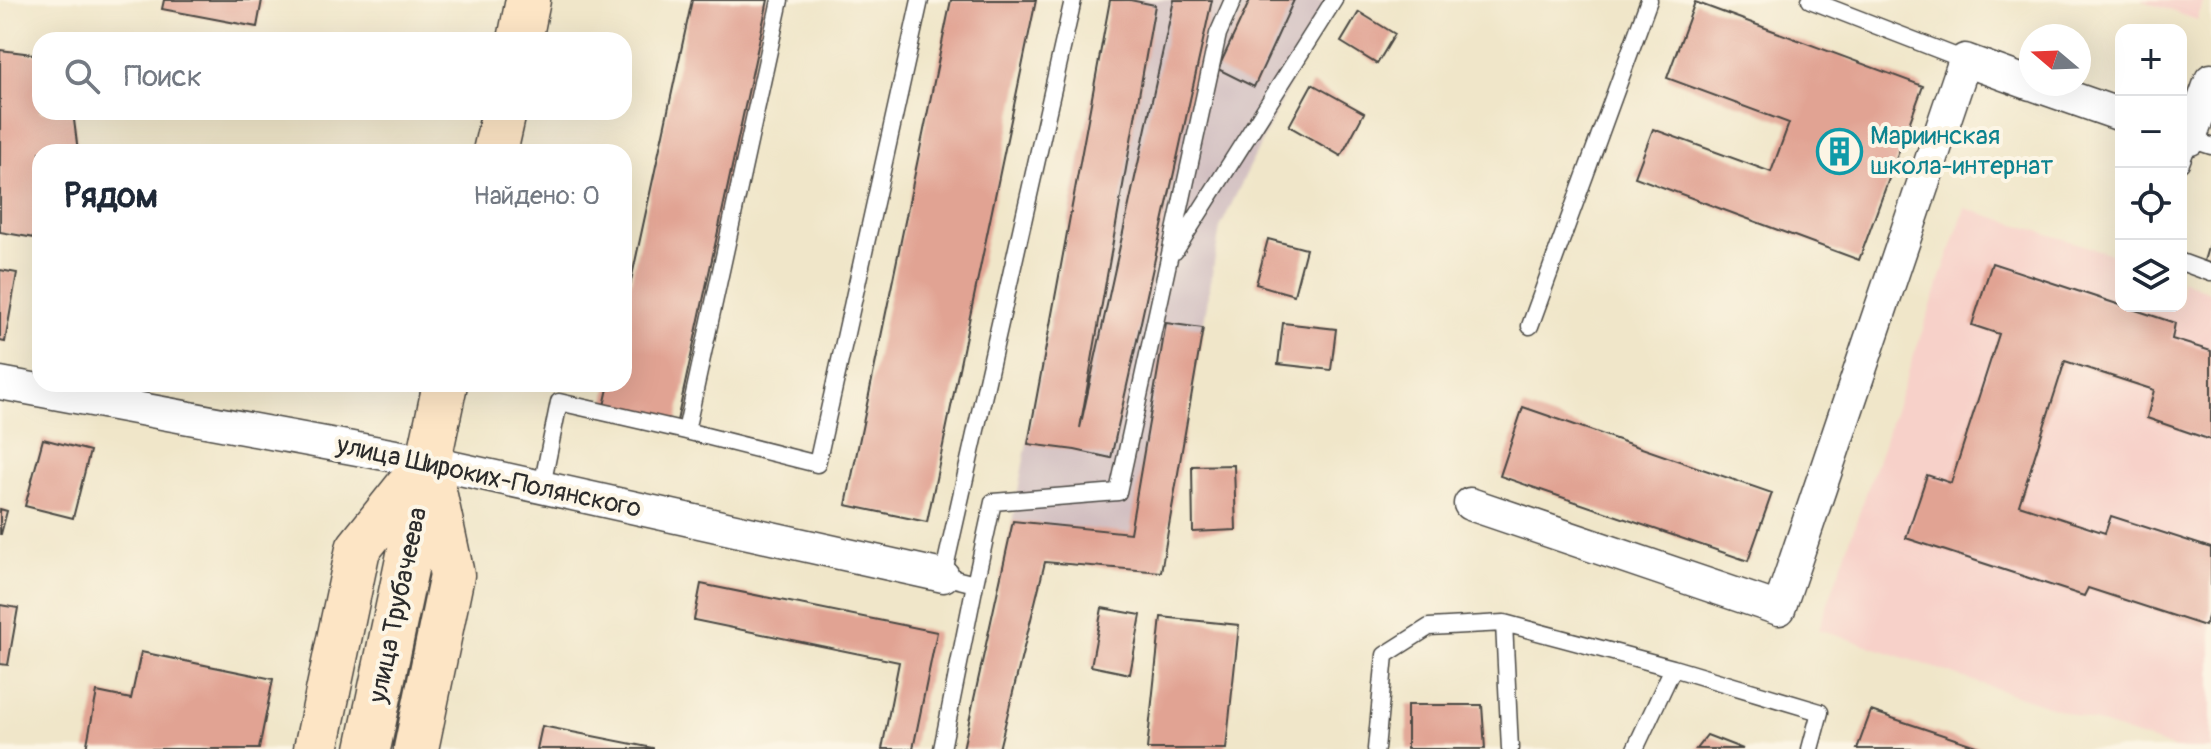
<!DOCTYPE html>
<html lang="ru">
<meta charset="utf-8">
<style>
body{margin:0;font-family:Pangolin,sans-serif;background:#f2f2f3;color:#1f2937}
.controls{position:absolute;right:24px;top:24px;display:grid;overflow:hidden;border-radius:16px;box-shadow:0 8px 32px #0002}
.controls button{width:72px;height:72px;display:grid;place-items:center;padding:0;border:0;border-bottom:2px solid #e0e1e3;background:#fff;color:#1f2937;font:40px sans-serif}
.compass{position:absolute;left:2019px;top:24px;width:72px;height:72px;border-radius:50%;background:#fff;box-shadow:0 8px 32px #0002;rotate:289deg}
.list{margin:0;padding:0;list-style:none}
h2{display:flex;justify-content:space-between;align-items:center;height:104px;margin:0;padding:0 32px;font-size:34px}
h2 small{font-size:26px;font-weight:400;color:#747a83}
.icon{flex:none;width:44px;height:44px;fill:none;stroke:currentColor;stroke-width:2;stroke-linecap:round;stroke-linejoin:round}
.map{position:relative;flex:none;width:2211px;height:749px;overflow:hidden}
.search{position:absolute;background:#fff;box-shadow:0 8px 32px #0002;left:32px;top:32px;width:600px;height:88px;display:flex;align-items:center;gap:20px;box-sizing:border-box;padding:0 28px;border-radius:24px;color:#747a83;font-size:30px}
.panel{position:absolute;background:#fff;box-shadow:0 8px 32px #0002;left:32px;top:144px;width:600px;height:248px;border-radius:24px}
.map>svg:first-child{display:block}
</style>
<div class="map">
<svg width="2211" height="749" viewBox="0 0 2211 749">
<rect width="100%" height="100%" fill="#fcf5e5"/>
<filter id="ink" filterUnits="userSpaceOnUse"><feTurbulence type="fractalNoise" baseFrequency=".0125" numOctaves="2"/><feDisplacementMap in="SourceGraphic" scale="16" xChannelSelector="R" yChannelSelector="G"/><feConvolveMatrix kernelMatrix="1 2 1 2 8 2 1 2 1" color-interpolation-filters="sRGB"/></filter>
<filter id="wash" filterUnits="userSpaceOnUse"><feTurbulence type="fractalNoise" baseFrequency=".006" numOctaves="4" result="noise"/><feDisplacementMap in="SourceGraphic" scale="32" xChannelSelector="R" yChannelSelector="G"/><feGaussianBlur stdDeviation="1.8" result="paint"/><feColorMatrix in="noise" values="0 0 0 0 0 0 0 0 0 0 0 0 0 0 0 0 0 1.4 0 .05"/><feComposite in="paint" operator="in"/></filter>
<g filter="url(#wash)">
<rect width="100%" height="100%" fill="#f0e6c9"/>
<path fill="#f7d1c9" d="M 2140,0 L 2204,0 L 2197,20 Z
M 1965,208 L 2121,257 L 2121,306 L 2181,306 L 2181,279 L 2211,293 L 2211,749 L 2176,749 L 1819,629 Z"/>
<path fill="#d2bfc1" d="M 1110,0 L 1330,0 L 1220,228 L 1161,572 L 1006,555 Z"/>
<g id="blocks">
<path fill="#e1a393" d="M 164,0 L 262,0 L 257,27 L 162,9 Z
M 692,0 L 768,0 L 677,421 L 604,406 L 609,384 L 624,384 L 624,313 Z
M 951,0 L 1036,0 L 927,522 L 846,505 Z
M 1110,0 L 1130,0 L 1155,5 L 1080,428 L 1174,0 L 1212,0 L 1111,458 L 1075,450 L 1028,444 Z
M 1250,0 L 1294,0 L 1254,87 L 1218,69 Z
M 1695,2 L 1923,86 L 1859,260 L 1635,177 L 1653,129 L 1771,172 L 1789,123 L 1667,78 Z
M 1359,12 L 1395,34 L 1377,64 L 1341,42 Z
M 0,50 L 40,55 L 40,112 L 73,112 L 78,152 L 40,152 L 40,239 L 0,232 Z
M 1312,84 L 1364,113 L 1341,156 L 1289,126 Z
M 1268,239 L 1306,249 L 1294,295 L 1256,284 Z
M 2210,241 L 2211,241 L 2211,264 L 2204,261 Z
M 1992,263 L 2175,323 L 2172,339 L 2211,351 L 2211,440 L 2147,418 L 2154,390 L 2065,361 L 2019,505 L 2105,533 L 2111,516 L 2211,548 L 2211,608 L 2205,626 L 2088,588 L 2084,596 L 1906,538 L 1927,475 L 1951,483 L 1999,334 L 1972,325 Z
M 0,270 L 17,273 L 5,342 L 0,341 Z
M 1166,323 L 1203,328 L 1161,572 L 1045,562 L 999,749 L 963,749 L 1013,521 L 1130,533 Z
M 1283,323 L 1336,329 L 1331,370 L 1278,364 Z
M 1523,407 L 1772,493 L 1748,561 L 1500,476 Z
M 43,439 L 90,451 L 73,518 L 25,506 Z
M 1234,465 L 1236,530 L 1193,532 L 1192,466 Z
M 0,509 L 7,511 L 1,534 L 0,534 Z
M 701,584 L 937,632 L 913,749 L 882,749 L 899,662 L 694,620 Z
M 0,605 L 18,608 L 8,665 L 0,664 Z
M 1102,608 L 1141,615 L 1130,674 L 1091,666 Z
M 1161,617 L 1239,625 L 1226,749 L 1147,749 Z
M 141,652 L 273,679 L 259,749 L 86,749 L 97,692 L 131,699 Z
M 1407,705 L 1482,705 L 1485,749 L 1407,749 Z
M 1871,711 L 1982,748 L 1982,749 L 1857,749 Z
M 542,726 L 653,748 L 653,749 L 537,749 Z
M 1707,735 L 1743,749 L 1696,749 Z"/>
</g>
</g>
<g filter="url(#ink)">
<use href="#blocks" fill-opacity="0" stroke="#494743" stroke-width="2"/>
<g fill="none" stroke-linecap="round" stroke-linejoin="round">
<defs>
<path id="service" d="M 1810,0 L 1965,60
M 2181,163 L 2190,139 L 2211,146
M 1175,251 L 1334,0
M 2181,262 L 2211,273
M 1530,326 L 1649,0
M 686,431 L 780,0
M 542,486 L 559,402 L 686,431 L 817,464 L 920,0
M 975,584 L 943,576 L 1073,0
M 1504,623 L 1510,749
M 942,749 L 975,584 L 993,502 L 1118,492 L 1218,34 L 1233,0
M 1376,749 L 1385,655 L 1429,627 L 1504,623 L 1673,668 L 1820,712 L 1810,749
M 1635,749 L 1673,668"/>
<path id="minor" d="M 2032,84 L 2121,115
M 2181,136 L 2190,139 L 2211,80
M 0,383 L 428,462 L 943,576
M 1470,504 L 1779,609 L 1965,60 L 2031,84"/>
<path id="secondary" d="M 520,40 L 528,0
M 495,152 L 504,112
M 316,749 L 358,549 L 421,470
M 368,749 L 445,384
M 416,749 L 452,575 L 431,477"/>
</defs>
<use href="#service" stroke="#494743" stroke-width="19"/>
<use href="#minor" stroke="#494743" stroke-width="35"/>
<use href="#secondary" stroke="#494743" stroke-width="47"/>
<use href="#service" stroke="#fff" stroke-width="16"/>
<use href="#minor" stroke="#fff" stroke-width="32"/>
<use href="#secondary" stroke="#fde5c5" stroke-width="44"/>
</g>
</g>
<defs>
<symbol id="building-ring" viewBox="-11 -11 22 22"><circle r="9.5" fill="#fcf5e5" stroke="#0f9aa8" stroke-width="1.5"/><path d="M-4-6H4V6H1V3H-1V6H-4ZM-2.5-4.3h1.7v1.8h-1.7ZM.8-4.3h1.7v1.8H.8ZM-2.5-1h1.7V.8h-1.7ZM.8-1h1.7V.8H.8Z" fill="#0f9aa8"/></symbol>
</defs>
<g fill-rule="evenodd">
<use href="#building-ring" x="1814" y="126" width="51" height="51"/>
</g>
<g text-anchor="middle" dominant-baseline="central" stroke-width="8" stroke-linejoin="round" paint-order="stroke">
<g font-size="26" fill="#0d838f" stroke="#fcf5e5" text-anchor="start">
<text x="1870" y="136">Мариинская<tspan x="1870" dy="30">школа-интернат</tspan></text>
</g>
<g font-size="26" fill="#2b2b2b" stroke="#fcf5e5">
<text transform="translate(489 477) rotate(12)">улица Широких-Полянского</text>
<text transform="translate(398 605) rotate(-78)">улица Трубачеева</text>
</g>
</g>
</svg>
<div class="controls">
<button>+</button>
<button>−</button>
<button><svg class="icon" aria-label="locate" viewBox="0 0 24 24"><circle cx="12" cy="12" r="6"/><path d="M12 2v4M12 18v4M2 12h4M18 12h4"/></svg></button>
<button><svg class="icon" aria-label="layers" viewBox="0 0 24 24"><path d="M12 4l9 5-9 5-9-5zM3 14l9 5 9-5"/></svg></button>
</div>
<svg class="compass" viewBox="-18 -18 36 36"><path d="M0-13l5 13h-10z" fill="#e53935"/><path d="M0 13l5-13h-10z" fill="#747a83"/></svg>
<div class="search"><svg class="icon" aria-label="search" viewBox="0 0 24 24"><circle cx="10" cy="10" r="6"/><path d="M15 15l6 6"/></svg>Поиск</div>
<section class="panel">
<h2>Рядом<small>Найдено: 0</small></h2>
<ul class="list">
</ul>
</section>
</div>
